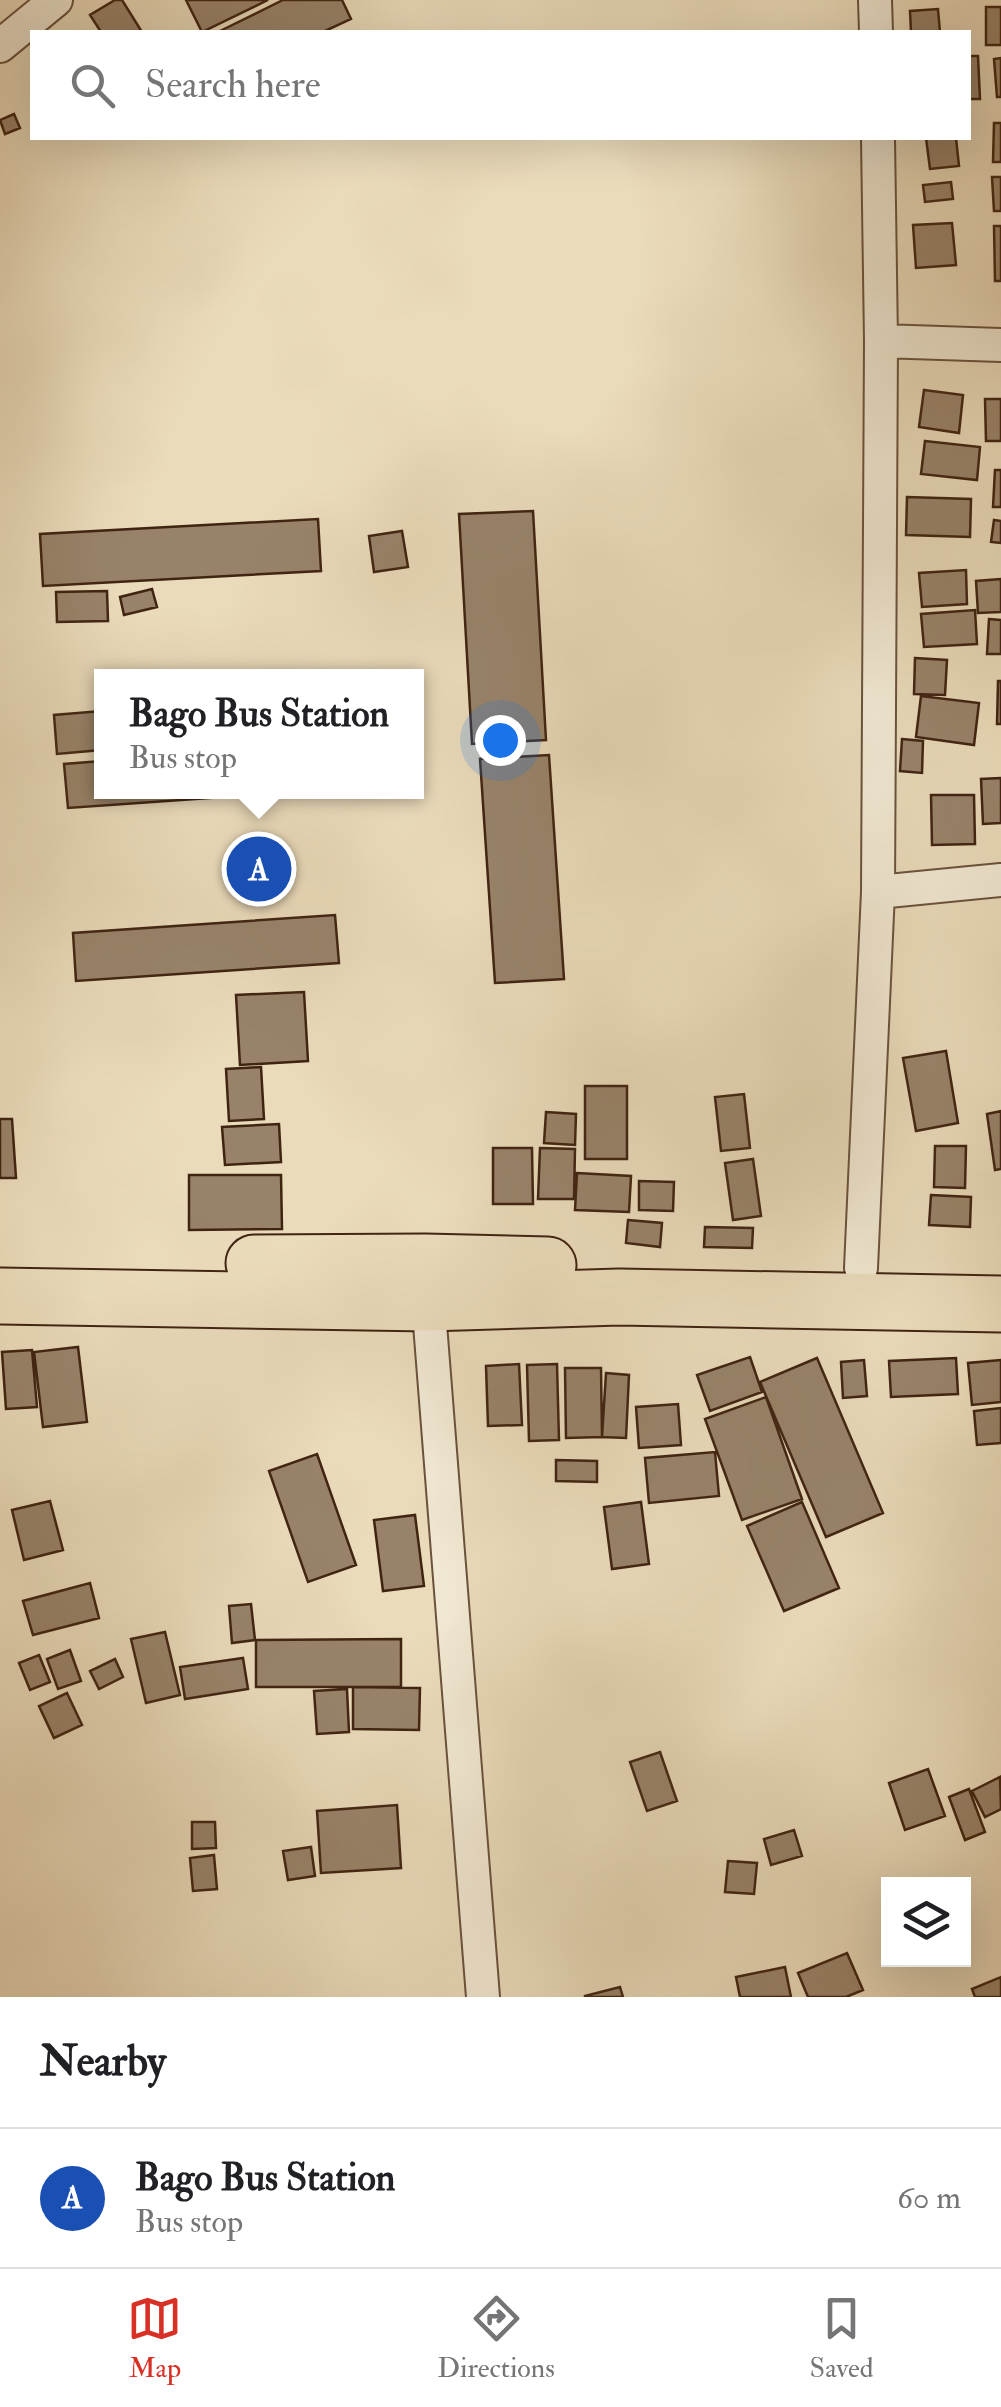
<!DOCTYPE html>
<style>
body{margin:0;font-family:"IM FELL Double Pica",serif;background:#f6f6f6;color:#202124}
.controls{position:absolute;right:30px;bottom:30px;display:grid;overflow:hidden;border-radius:0px;box-shadow:0 10px 40px #0002}
.controls button{width:90px;height:90px;display:grid;place-items:center;padding:0;border:0;border-bottom:2px solid #e0e0e0;background:#fff;color:#202124;font:50px sans-serif}
.you{position:absolute;left:500px;top:740px;width:35px;height:35px;margin:-25px;border:8px solid #fff;border-radius:50%;background:#1a73e8;box-shadow:0 0 0 15px #1a73e833}
.badge{display:grid;place-items:center;width:65px;height:65px;border-radius:50%;background:#d93025;color:#fff;font-size:32px;font-weight:700}
.pin{position:absolute;translate:-50% -50%;border:5px solid #fff;box-shadow:0 2px 10px #0006}
.popup{position:absolute;left:94px;top:669px;width:330px;height:130px;box-sizing:border-box;display:grid;place-content:center;border-radius:0px;background:#fff;filter:drop-shadow(0 2px 8px #0005);font-size:32px;white-space:nowrap;color:#757577}
.popup b{font-size:38px;color:#202124}
.popup::after{content:'';position:absolute;left:50%;top:100%;margin-left:-20px;border:20px solid transparent;border-top-color:#fff}
.list{margin:0;padding:0;list-style:none}
h2{display:flex;justify-content:space-between;align-items:center;height:130px;margin:0;padding:0 40px;font-size:42px}
h2 small{font-size:32px;font-weight:400;color:#757577}
.list li{display:grid;grid-template-columns:65px 1fr auto;gap:30px;align-items:center;box-sizing:border-box;height:140px;padding:0 40px;border-top:2px solid #e0e0e0}
.list b{display:block;font-size:38px;white-space:nowrap}
.list p{margin:0;font-size:32px;white-space:nowrap;color:#757577}
.list em{font-size:32px;font-style:normal;color:#757577}
.icon{flex:none;width:55px;height:55px;fill:none;stroke:currentColor;stroke-width:2;stroke-linecap:round;stroke-linejoin:round}
.map{position:relative;flex:none;width:1001px;height:1997px;overflow:hidden}
.search{position:absolute;background:#fff;box-shadow:0 10px 40px #0002;left:30px;right:30px;top:30px;height:110px;display:flex;align-items:center;gap:25px;box-sizing:border-box;padding:0 35px;border-radius:0px;color:#757577;font-size:38px}
.sheet{height:270px;background:#fff}
nav{display:flex;justify-content:space-around;align-items:center;box-sizing:border-box;height:140px;border-top:2px solid #e0e0e0;background:#fff;font-size:28px;color:#757577}
nav a{display:grid;justify-items:center;gap:5px}
nav .on{color:#d93025}
.map>svg:first-child{display:block}
</style>
<div class="map">
<svg width="1001" height="1997" viewBox="0 0 1001 1997">
<rect width="100%" height="100%" fill="#eadbbb"/>
<filter id="stains"><feTurbulence type="fractalNoise" baseFrequency=".002" numOctaves="4"/><feColorMatrix values="0 0 0 0 .2 0 0 0 0 .09 0 0 0 0 .02 0 0 0 .5 -.17"/></filter>
<radialGradient id="worn" r=".72"><stop offset=".6" stop-color="#630" stop-opacity="0"/><stop offset="1" stop-color="#630" stop-opacity=".3"/></radialGradient>
<path fill="#98836a" stroke="#402412" stroke-width="2.5" d="M 115,0 L 122,0 L 142,32 L 101,32 L 90,15 Z
M 186,0 L 268,0 L 202,32 Z
M 283,0 L 342,0 L 351,19 L 323,32 L 218,32 Z
M 986,7 L 1001,7 L 1001,45 L 986,45 Z
M 938,9 L 940,32 L 911,32 L 910,11 Z
M 968,56 L 978,56 L 980,99 L 968,99 Z
M 1001,58 L 1001,97 L 997,97 L 994,59 Z
M 14,114 L 20,128 L 5,134 L 0,120 Z
M 994,123 L 1001,123 L 1001,162 L 993,162 Z
M 926,138 L 956,138 L 959,166 L 930,169 Z
M 992,177 L 1001,177 L 1001,211 L 994,211 Z
M 951,182 L 953,199 L 925,202 L 923,185 Z
M 952,223 L 956,265 L 916,268 L 913,225 Z
M 994,226 L 1001,226 L 1001,281 L 995,281 Z
M 924,390 L 963,395 L 959,433 L 919,427 Z
M 985,399 L 1001,399 L 1001,441 L 986,441 Z
M 925,441 L 980,447 L 977,480 L 921,474 Z
M 995,470 L 1001,470 L 1001,507 L 993,507 Z
M 907,497 L 971,499 L 970,537 L 906,535 Z
M 533,511 L 546,740 L 472,744 L 459,514 Z
M 318,519 L 321,571 L 43,586 L 40,534 Z
M 994,520 L 1001,521 L 1001,543 L 991,542 Z
M 402,531 L 408,567 L 374,572 L 369,536 Z
M 966,570 L 967,604 L 922,607 L 919,573 Z
M 1001,579 L 1001,612 L 978,613 L 976,581 Z
M 152,589 L 157,607 L 124,615 L 120,597 Z
M 107,591 L 108,621 L 57,622 L 56,592 Z
M 975,610 L 977,644 L 924,647 L 921,614 Z
M 989,619 L 1001,620 L 1001,654 L 987,654 Z
M 915,658 L 947,660 L 945,695 L 914,694 Z
M 998,681 L 1001,681 L 1001,724 L 997,724 Z
M 921,696 L 979,703 L 974,745 L 916,737 Z
M 101,711 L 101,750 L 57,754 L 54,715 Z
M 902,739 L 923,741 L 922,773 L 900,771 Z
M 549,755 L 564,979 L 495,983 L 480,759 Z
M 101,761 L 101,792 L 297,792 L 68,808 L 64,764 Z
M 1001,778 L 1001,823 L 983,824 L 981,779 Z
M 931,795 L 974,795 L 975,844 L 932,845 Z
M 335,915 L 339,963 L 76,981 L 73,933 Z
M 304,992 L 308,1061 L 240,1065 L 236,995 Z
M 946,1051 L 958,1123 L 916,1131 L 903,1058 Z
M 261,1067 L 264,1119 L 229,1121 L 226,1069 Z
M 585,1086 L 627,1086 L 627,1159 L 585,1159 Z
M 744,1094 L 750,1148 L 721,1151 L 715,1097 Z
M 1001,1111 L 1001,1169 L 995,1170 L 987,1114 Z
M 546,1112 L 576,1114 L 575,1145 L 544,1143 Z
M 0,1119 L 12,1119 L 16,1178 L 0,1178 Z
M 279,1124 L 281,1162 L 225,1165 L 222,1127 Z
M 935,1146 L 966,1146 L 965,1188 L 934,1187 Z
M 493,1148 L 532,1148 L 533,1204 L 493,1204 Z
M 540,1148 L 575,1149 L 574,1199 L 538,1199 Z
M 753,1159 L 761,1216 L 733,1220 L 725,1163 Z
M 577,1173 L 631,1176 L 629,1212 L 575,1210 Z
M 189,1175 L 281,1175 L 282,1229 L 189,1230 Z
M 639,1181 L 674,1182 L 673,1211 L 639,1210 Z
M 931,1195 L 971,1197 L 970,1227 L 929,1225 Z
M 628,1220 L 662,1223 L 660,1247 L 626,1243 Z
M 705,1227 L 753,1228 L 752,1248 L 704,1247 Z
M 78,1347 L 87,1422 L 43,1427 L 34,1352 Z
M 32,1350 L 37,1407 L 6,1409 L 2,1352 Z
M 750,1357 L 762,1392 L 710,1411 L 697,1375 Z
M 817,1358 L 883,1513 L 826,1537 L 760,1382 Z
M 956,1358 L 958,1394 L 891,1397 L 889,1361 Z
M 864,1360 L 867,1396 L 843,1398 L 841,1362 Z
M 1001,1360 L 1001,1402 L 972,1405 L 968,1363 Z
M 519,1364 L 522,1425 L 488,1426 L 486,1366 Z
M 557,1364 L 559,1440 L 529,1441 L 527,1365 Z
M 565,1368 L 601,1368 L 602,1437 L 566,1438 Z
M 606,1373 L 629,1375 L 626,1438 L 602,1437 Z
M 766,1397 L 802,1499 L 742,1520 L 705,1419 Z
M 678,1404 L 681,1445 L 639,1448 L 636,1407 Z
M 1001,1408 L 1001,1443 L 977,1445 L 974,1411 Z
M 715,1452 L 719,1496 L 649,1503 L 645,1458 Z
M 317,1454 L 356,1565 L 308,1582 L 269,1471 Z
M 556,1460 L 597,1461 L 597,1482 L 556,1481 Z
M 50,1501 L 63,1550 L 24,1560 L 12,1510 Z
M 641,1502 L 649,1564 L 612,1569 L 604,1507 Z
M 802,1502 L 839,1588 L 784,1611 L 747,1526 Z
M 415,1515 L 424,1586 L 383,1591 L 374,1520 Z
M 90,1583 L 99,1618 L 33,1635 L 23,1601 Z
M 251,1604 L 255,1640 L 232,1643 L 229,1606 Z
M 165,1632 L 180,1695 L 146,1703 L 131,1639 Z
M 401,1639 L 401,1687 L 256,1687 L 256,1640 Z
M 70,1650 L 81,1681 L 58,1689 L 47,1659 Z
M 39,1655 L 50,1682 L 30,1690 L 19,1663 Z
M 243,1658 L 248,1689 L 185,1699 L 180,1667 Z
M 115,1659 L 123,1677 L 99,1689 L 90,1671 Z
M 353,1687 L 420,1688 L 419,1730 L 353,1729 Z
M 347,1689 L 349,1732 L 317,1734 L 314,1691 Z
M 67,1693 L 82,1725 L 54,1738 L 39,1706 Z
M 660,1752 L 677,1801 L 647,1811 L 630,1762 Z
M 928,1769 L 945,1816 L 905,1830 L 889,1783 Z
M 1000,1777 L 1001,1809 L 985,1817 L 972,1791 Z
M 969,1789 L 985,1832 L 965,1840 L 949,1797 Z
M 397,1805 L 401,1868 L 321,1873 L 317,1811 Z
M 192,1822 L 215,1822 L 216,1848 L 192,1849 Z
M 794,1830 L 802,1856 L 771,1865 L 764,1839 Z
M 311,1847 L 315,1876 L 288,1880 L 283,1851 Z
M 214,1855 L 217,1889 L 193,1891 L 190,1858 Z
M 728,1861 L 757,1863 L 754,1894 L 725,1892 Z
M 847,1953 L 863,1990 L 846,1997 L 808,1997 L 798,1973 Z
M 785,1967 L 791,1997 L 740,1997 L 736,1977 Z
M 1001,1977 L 1001,1997 L 975,1997 L 972,1989 Z
M 620,1987 L 623,1997 L 585,1997 L 585,1996 Z"/>
<g fill="none" stroke-linecap="round" stroke-linejoin="round">
<defs>
<path id="street" d="M 875,0 L 876,32
M 0,46 L 56,0
M 881,341 L 1001,345
M 878,892 L 1001,880
M 861,1268 L 878,892 L 881,341 L 878,138
M 427,1286 L 483,1997"/>
<path id="highway" d="M 254,1263 L 425,1262 L 548,1265
M 0,1296 L 428,1303 L 619,1297 L 1001,1304"/>
</defs>
<use href="#street" stroke="#6a523c" stroke-width="36"/>
<use href="#highway" stroke="#402412" stroke-width="59"/>
<use href="#street" stroke="#f1e8d3" stroke-width="32"/>
<use href="#highway" stroke="#eadbbb" stroke-width="55"/>
</g>
<rect width="100%" height="100%" filter="url(#stains)"/>
<rect width="100%" height="100%" fill="url(#worn)"/>
</svg>
<div class="controls">
<button><svg class="icon" aria-label="layers" viewBox="0 0 24 24"><path d="M12 4l9 5-9 5-9-5zM3 14l9 5 9-5"/></svg></button>
</div>
<div class="you"></div>
<div class="pin badge" style="left:259px;top:869px;background:#1a4fb4">A</div>
<div class="popup"><b>Bago Bus Station</b>Bus stop</div>
<div class="search"><svg class="icon" aria-label="search" viewBox="0 0 24 24"><circle cx="10" cy="10" r="6"/><path d="M15 15l6 6"/></svg>Search here</div>
</div>
<section class="sheet">
<h2>Nearby<small></small></h2>
<ul class="list">
<li><span class="badge" style="background:#1a4fb4">A</span><div><b>Bago Bus Station</b><p>Bus stop</p></div><em>60 m</em></li>
</ul>
</section>
<nav>
<a class="on"><svg class="icon" aria-label="map" viewBox="0 0 24 24"><path d="M3 6l6-2 6 2 6-2v14l-6 2-6-2-6 2zM9 4v14M15 6v14"/></svg>Map</a>
<a><svg class="icon" aria-label="directions" viewBox="0 0 24 24"><path d="M12 3l9 9-9 9-9-9zM9 14v-3h6M13 9l2 2-2 2"/></svg>Directions</a>
<a><svg class="icon" aria-label="saved" viewBox="0 0 24 24"><path d="M7 4h10v16l-5-4-5 4z"/></svg>Saved</a>
</nav>
